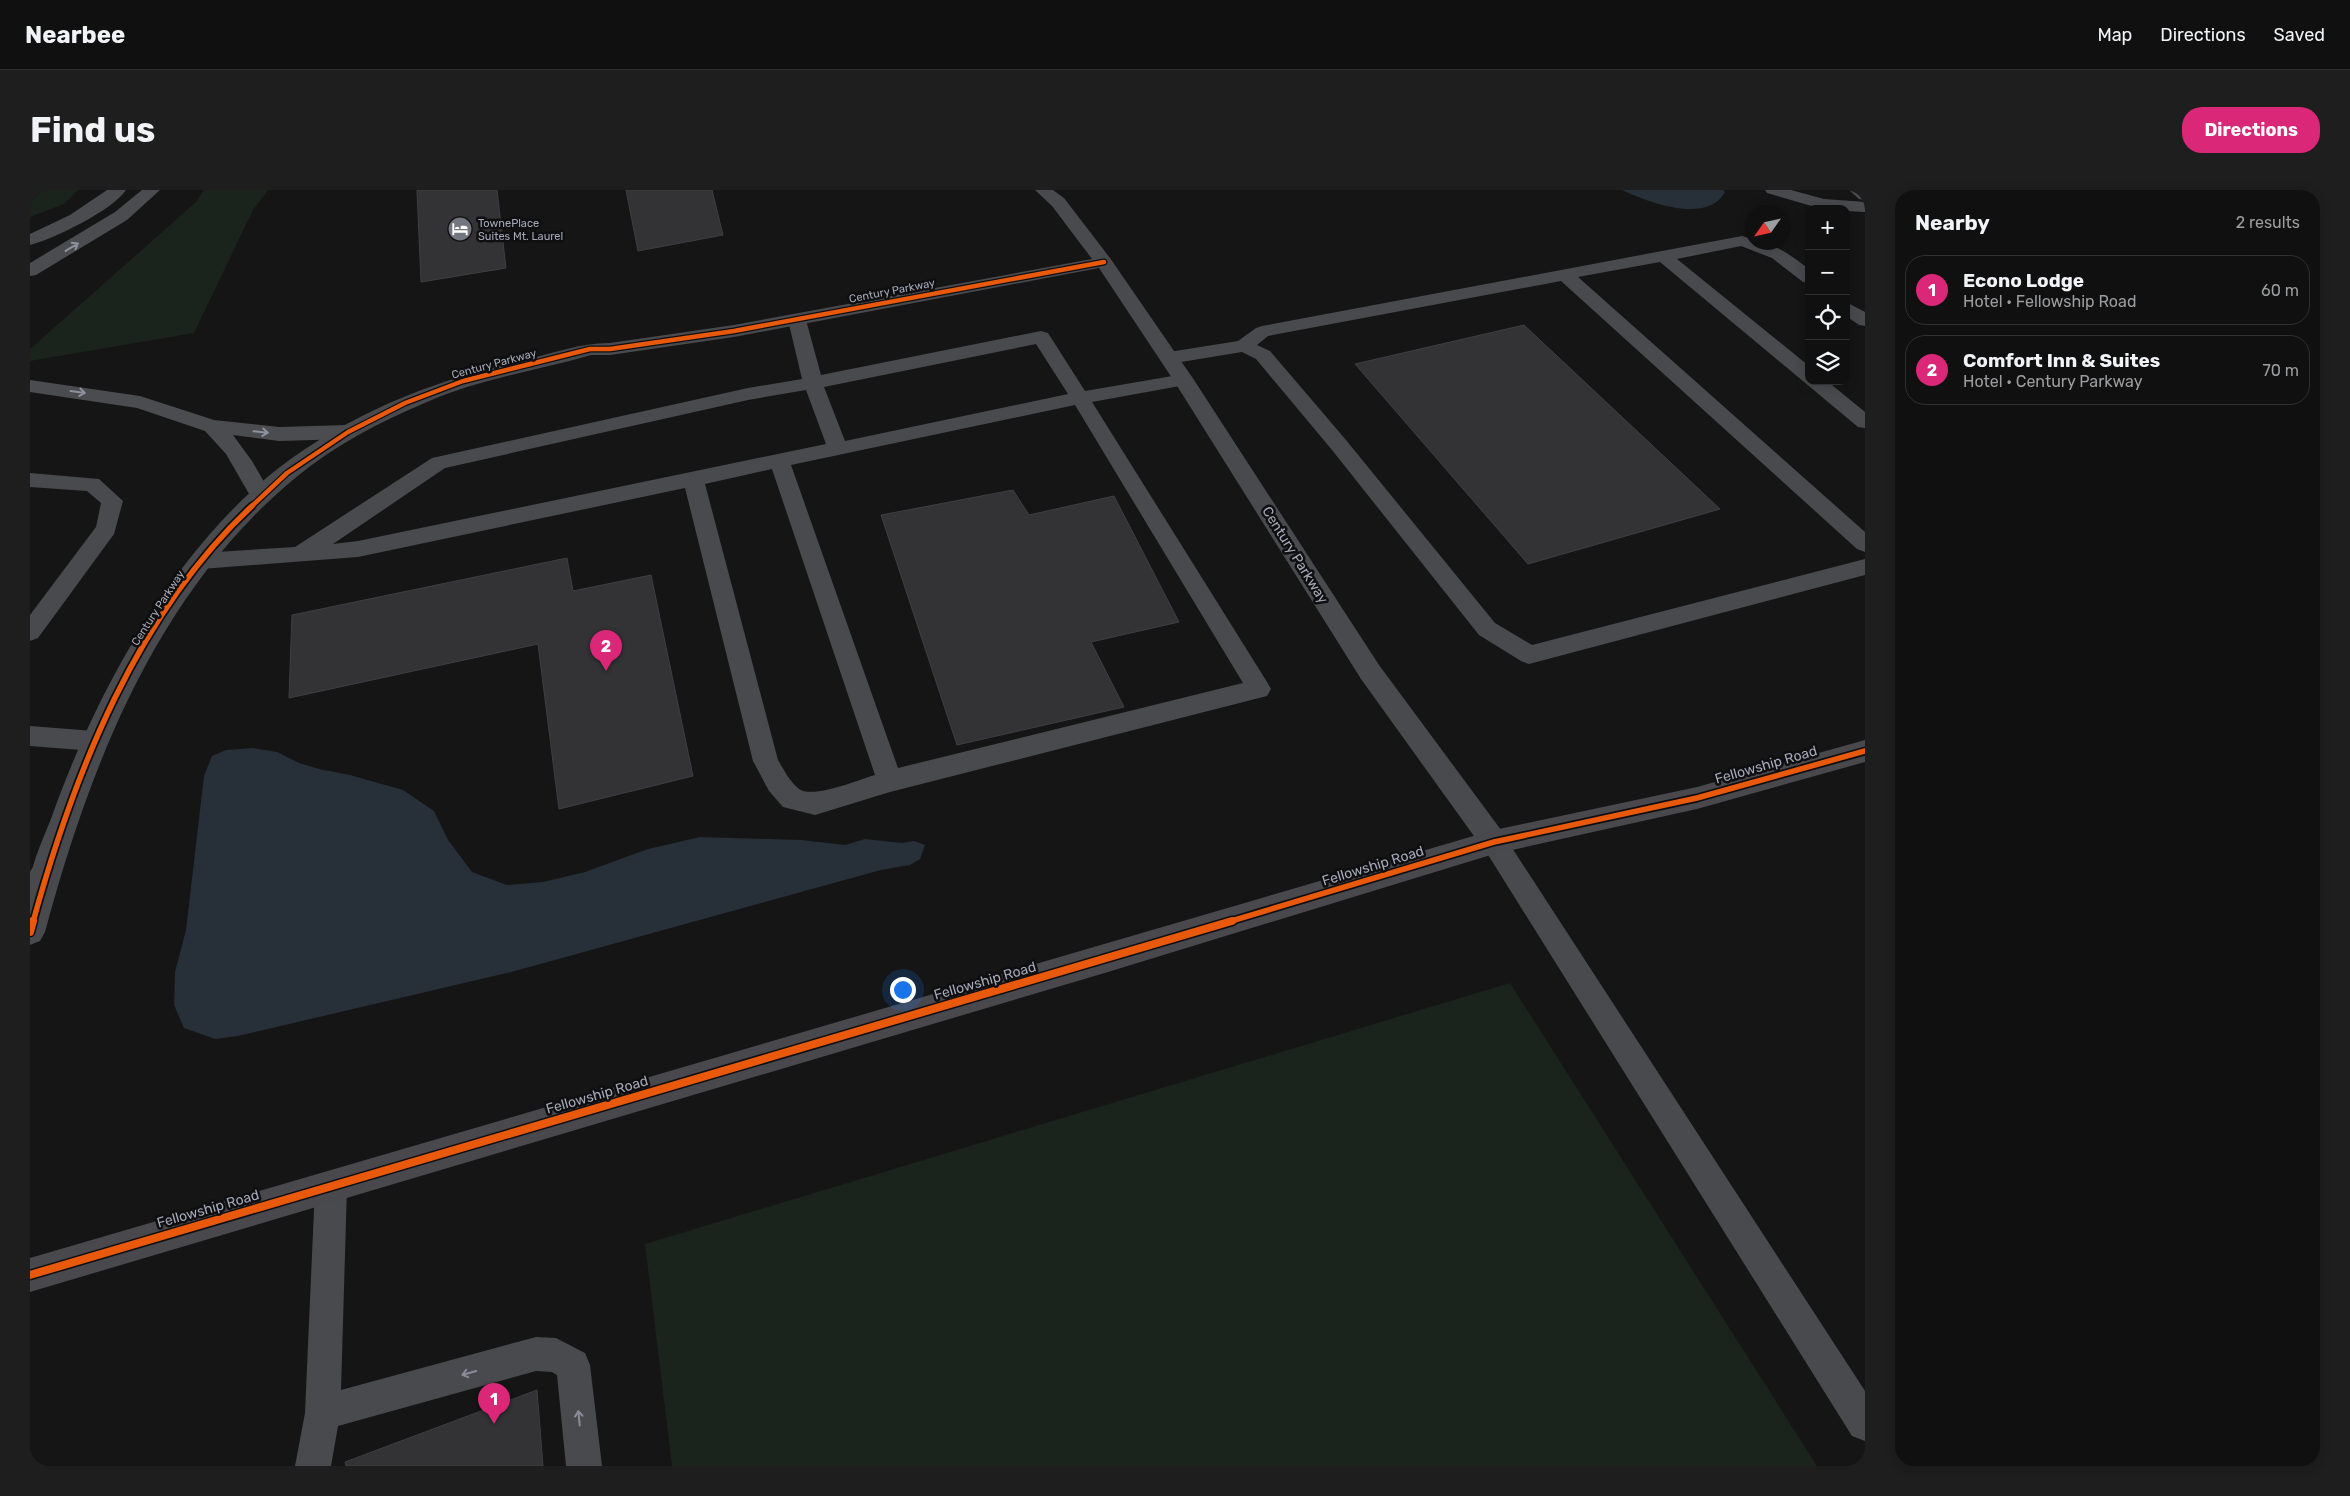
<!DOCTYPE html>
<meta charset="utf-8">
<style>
body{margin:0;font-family:Rubik,sans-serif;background:#1e1e1e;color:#f1f3f6}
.controls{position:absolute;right:15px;top:15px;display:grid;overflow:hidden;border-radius:10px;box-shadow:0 2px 12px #0003}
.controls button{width:45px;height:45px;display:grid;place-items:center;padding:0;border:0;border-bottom:1px solid #303030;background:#101010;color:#f1f3f6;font:25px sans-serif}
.compass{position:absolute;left:1715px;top:15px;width:45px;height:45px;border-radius:50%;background:#101010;box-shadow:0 2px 12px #0003;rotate:236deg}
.you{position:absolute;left:872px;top:799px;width:18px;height:18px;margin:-12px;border:4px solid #fff;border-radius:50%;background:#1a73e8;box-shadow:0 0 0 8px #1a73e833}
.badge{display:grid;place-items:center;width:32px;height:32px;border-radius:50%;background:#db2777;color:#fff;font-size:16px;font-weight:700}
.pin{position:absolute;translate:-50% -41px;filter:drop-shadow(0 1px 2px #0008)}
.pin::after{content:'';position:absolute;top:26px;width:18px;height:15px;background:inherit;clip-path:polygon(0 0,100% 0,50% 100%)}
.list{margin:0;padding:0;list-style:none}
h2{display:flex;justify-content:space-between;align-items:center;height:65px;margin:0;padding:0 20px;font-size:21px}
h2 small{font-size:16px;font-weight:400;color:#9c9d9f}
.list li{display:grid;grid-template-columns:32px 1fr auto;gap:15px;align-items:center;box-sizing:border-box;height:70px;margin:0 10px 10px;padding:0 10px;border:1px solid #303030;border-radius:20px}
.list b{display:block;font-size:19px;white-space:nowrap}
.list p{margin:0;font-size:16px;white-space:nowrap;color:#9c9d9f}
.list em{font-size:16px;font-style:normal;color:#9c9d9f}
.icon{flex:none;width:28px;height:28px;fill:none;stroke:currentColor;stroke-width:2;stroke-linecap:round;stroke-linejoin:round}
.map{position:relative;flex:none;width:1835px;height:1276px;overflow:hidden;border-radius:20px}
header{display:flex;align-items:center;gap:30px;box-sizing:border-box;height:70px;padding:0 25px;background:#101010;border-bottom:1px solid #303030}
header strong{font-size:24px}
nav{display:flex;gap:28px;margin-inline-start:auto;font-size:18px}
.intro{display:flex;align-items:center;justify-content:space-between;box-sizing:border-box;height:120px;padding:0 30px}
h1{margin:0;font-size:35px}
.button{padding:12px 22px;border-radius:20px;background:#db2777;color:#fff;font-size:18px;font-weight:700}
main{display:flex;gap:30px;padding:0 30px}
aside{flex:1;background:#101010;border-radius:20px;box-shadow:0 2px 12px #0003}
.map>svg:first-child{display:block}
</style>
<header>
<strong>Nearbee</strong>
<nav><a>Map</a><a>Directions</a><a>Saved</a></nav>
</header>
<div class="intro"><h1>Find us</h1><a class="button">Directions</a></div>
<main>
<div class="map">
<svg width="1835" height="1276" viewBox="0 0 1835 1276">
<rect width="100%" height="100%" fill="#151515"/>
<path fill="#1b231d" d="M 0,0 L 48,0 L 34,14 L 0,27 Z
M 174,0 L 238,0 L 223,20 L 164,143 L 0,171 L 0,159 L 166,12 Z
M 1480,793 L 1787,1276 L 642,1276 L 615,1054 Z"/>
<path fill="#272f38" d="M 1592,0 L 1693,0 L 1695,2 C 1677,35 1617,12 1592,0 Z
M 223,558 L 247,562 L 269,573 L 289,579 L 320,585 L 373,600 L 404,621 L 418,650 L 442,682 L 477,695 L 513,692 L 555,682 L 618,659 L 670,647 L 771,650 L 815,655 L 835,649 L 872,653 L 884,651 L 895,655 L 890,669 L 880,675 L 851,680 L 485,781 L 208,846 L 185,849 L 154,838 L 144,815 L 145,782 L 156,740 L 174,586 L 182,566 L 196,560 Z"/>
<path fill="#333335" stroke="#3e3f42" d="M 387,0 L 467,0 L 476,78 L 391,92 Z
M 596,0 L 682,0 L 693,45 L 608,61 Z
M 1494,135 L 1690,319 L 1498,374 L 1325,174 Z
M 983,300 L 999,325 L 1084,306 L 1149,432 L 1061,452 L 1094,517 L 927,555 L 851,325 Z
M 537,368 L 543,401 L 621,385 L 663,586 L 529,619 L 508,454 L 259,508 L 262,425 Z
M 507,1200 L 513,1276 L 316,1276 L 315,1272 Z"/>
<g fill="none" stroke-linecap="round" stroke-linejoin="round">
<path fill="#494a4e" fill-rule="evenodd" d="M 1735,0 L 1761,0 L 1794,9 L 1835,12 L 1835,22 L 1816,21 L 1816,19 L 1792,19 L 1737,3 Z
M 1712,46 L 1722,49 L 1722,52 C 1745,52 1761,66 1779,79 L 1779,93 L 1773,92 L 1742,68 L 1711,56 L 1647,69 L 1779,176 L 1779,191 L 1797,191 L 1835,222 L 1835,238 L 1828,237 L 1630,72 L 1548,87 L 1835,342 L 1835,362 L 1827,359 L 1531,91 L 1238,146 L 1227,155 L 1240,161 L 1316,250 L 1465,433 L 1502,455 L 1835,369 L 1835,385 L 1499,474 L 1491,471 L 1449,445 L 1302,260 L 1226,169 L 1212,162 L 1139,174 L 1132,172 L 1130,168 L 1132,164 L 1139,162 L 1208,151 L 1226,138 L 1232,136 Z
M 1816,112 L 1835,122 L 1835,136 L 1829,135 L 1816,126 Z
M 767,125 L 773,126 L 776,130 L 791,185 L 1011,141 L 1018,143 L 1055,201 L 1154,184 L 1161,186 L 1164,190 L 1161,194 L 1062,212 L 1237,492 L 1241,499 L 1237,506 L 860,602 L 785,625 L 753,617 L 739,601 L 723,571 L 655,298 L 328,367 L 171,379 L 163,377 L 160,371 L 163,365 L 171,363 L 265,357 L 402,268 L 718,198 L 772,189 L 758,130 L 761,126 ZM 1006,154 L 1038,204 L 815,251 L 794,197 ZM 776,200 L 796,254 L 328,351 L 303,354 L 415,278 L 718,210 ZM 1045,215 L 1213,493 L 868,578 L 761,275 ZM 742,279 L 845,585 C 828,590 783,609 769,599 C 760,592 754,580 748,570 L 675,294 Z
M 0,283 L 69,289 L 93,311 L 84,344 L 8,448 L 0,451 L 0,425 L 66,337 L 71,313 L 57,301 L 0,297 Z
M 0,536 L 64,541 L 73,544 L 76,551 L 73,558 L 64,561 L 0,556 Z
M 1464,641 L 1473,644 L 1835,1201 L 1835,1251 L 1822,1246 L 1455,660 L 1451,652 L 1455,644 Z
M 301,981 L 312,986 L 317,997 L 311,1200 L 506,1147 L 526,1148 L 555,1163 L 560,1175 L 572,1276 L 536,1276 L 527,1185 L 522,1182 L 506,1181 L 308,1236 L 301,1276 L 265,1276 L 275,1223 L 285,997 L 290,986 Z"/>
<path fill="#494a4e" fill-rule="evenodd" d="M 1005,0 L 1023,0 L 1034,8 L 1080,68 L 1164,190 L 1349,475 L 1474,644 L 1478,652 L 1474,660 L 1464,664 L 1454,660 L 1331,489 L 1144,191 L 1069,78 L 704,147 L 580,165 L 561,165 C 506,181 449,189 397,212 C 351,231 303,256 264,289 C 127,403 60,575 15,742 L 10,751 L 0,755 C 0,735 0,712 0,691 C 3,669 14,647 22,626 C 66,502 144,359 250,277 C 321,223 404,190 491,171 C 520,164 550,153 580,153 L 704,135 L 1062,69 L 1022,16 Z"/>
<path fill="#48484d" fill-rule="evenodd" d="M 1835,550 L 1835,572 L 1667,619 L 1464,664 L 1078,782 L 0,1102 L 0,1068 L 1464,640 L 1667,597 Z
M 14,672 L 24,675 L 28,684 L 10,719 L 0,723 L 0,682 L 4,675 Z"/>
<path fill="#4c4c50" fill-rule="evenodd" d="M 1819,0 L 1835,0 L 1835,10 L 1829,9 Z"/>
<path fill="#4b4c50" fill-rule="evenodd" d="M 77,0 L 96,0 C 83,20 24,49 0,55 L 0,44 L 40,25 Z
M 112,0 L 130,0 L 97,30 L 6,85 L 0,86 L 0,73 L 85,22 Z
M 0,190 L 110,206 L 184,230 L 249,237 L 318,235 L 325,237 L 328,242 L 325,247 L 318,249 L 249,251 L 203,245 L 222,271 L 241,304 L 238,309 L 230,311 L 222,309 L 196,264 L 175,241 L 107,218 L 0,202 Z"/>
<defs>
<path id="cycleway-far2" d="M 221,317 L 257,283 L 318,242 L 375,213 L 433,191 L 560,159 L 580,159 L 704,141 L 1074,72"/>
<path id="cycleway-far1" d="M 3,732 C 44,583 107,423 222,316
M 1198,732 L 1464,652 L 1667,608 L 1835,561"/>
<path id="cycleway" d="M 0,742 L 3,731
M 0,1085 L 1202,731"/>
</defs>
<use href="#cycleway-far2" stroke="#0f0f11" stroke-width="7"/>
<use href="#cycleway-far1" stroke="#0f0f11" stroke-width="9"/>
<use href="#cycleway" stroke="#0f0f11" stroke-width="11"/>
<use href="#cycleway-far2" stroke="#e8590c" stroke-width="4.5"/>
<use href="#cycleway-far1" stroke="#e8590c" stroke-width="5.5"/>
<use href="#cycleway" stroke="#e8590c" stroke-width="8"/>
</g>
<defs><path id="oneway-shaft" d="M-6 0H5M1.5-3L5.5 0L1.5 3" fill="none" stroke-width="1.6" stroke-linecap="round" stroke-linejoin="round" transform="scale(1.25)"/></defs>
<g stroke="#8e929e">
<use href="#oneway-shaft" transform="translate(42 57) rotate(-31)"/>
<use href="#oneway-shaft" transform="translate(48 202) rotate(8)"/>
<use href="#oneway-shaft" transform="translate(231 242) rotate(6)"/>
</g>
<g stroke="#898c98">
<use href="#oneway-shaft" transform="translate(439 1183) rotate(164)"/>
<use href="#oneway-shaft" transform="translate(549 1228) rotate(-96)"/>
</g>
<defs>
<symbol id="hotel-disc" viewBox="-11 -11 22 22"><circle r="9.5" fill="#73757f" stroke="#0f0f11"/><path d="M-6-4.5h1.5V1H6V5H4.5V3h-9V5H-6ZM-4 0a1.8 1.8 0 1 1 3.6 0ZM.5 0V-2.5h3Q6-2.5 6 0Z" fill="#fff"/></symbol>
</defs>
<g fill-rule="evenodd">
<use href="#hotel-disc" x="416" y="25" width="28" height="28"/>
</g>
<g text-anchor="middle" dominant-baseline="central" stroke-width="5" stroke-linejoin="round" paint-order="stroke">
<g font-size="11" fill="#a5a9b8" stroke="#0f0f11" text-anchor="start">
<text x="448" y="33">TownePlace<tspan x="448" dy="13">Suites Mt. Laurel</tspan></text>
</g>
<g font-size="11" fill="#a5a9b8" stroke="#0f0f11">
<text transform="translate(862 101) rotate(-11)">Century Parkway</text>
<text transform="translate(464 174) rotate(-15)">Century Parkway</text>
<text transform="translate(128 418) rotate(-57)">Century Parkway</text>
</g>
<g font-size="14" fill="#a5a9b8" stroke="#0f0f11">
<text transform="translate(1265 365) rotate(58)">Century Parkway</text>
<text transform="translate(1736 575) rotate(-16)">Fellowship Road</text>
<text transform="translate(1343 676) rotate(-17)">Fellowship Road</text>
<text transform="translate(955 791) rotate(-16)">Fellowship Road</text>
<text transform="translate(567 905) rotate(-16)">Fellowship Road</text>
<text transform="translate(178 1019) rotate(-16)">Fellowship Road</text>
</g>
</g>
</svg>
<div class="controls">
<button>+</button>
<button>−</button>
<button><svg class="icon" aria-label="locate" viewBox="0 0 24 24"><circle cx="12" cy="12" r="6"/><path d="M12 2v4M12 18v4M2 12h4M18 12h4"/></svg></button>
<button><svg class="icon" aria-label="layers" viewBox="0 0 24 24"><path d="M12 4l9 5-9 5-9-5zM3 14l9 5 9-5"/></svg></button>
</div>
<svg class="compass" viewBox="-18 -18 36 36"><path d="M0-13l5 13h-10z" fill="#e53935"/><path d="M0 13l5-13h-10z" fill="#9c9d9f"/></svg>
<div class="you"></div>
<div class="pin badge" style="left:464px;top:1234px">1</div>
<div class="pin badge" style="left:576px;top:481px">2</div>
</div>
<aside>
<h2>Nearby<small>2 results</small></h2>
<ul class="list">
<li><span class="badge">1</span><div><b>Econo Lodge</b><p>Hotel · Fellowship Road</p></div><em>60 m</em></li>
<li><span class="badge">2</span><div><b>Comfort Inn &amp; Suites</b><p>Hotel · Century Parkway</p></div><em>70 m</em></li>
</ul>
</aside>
</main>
